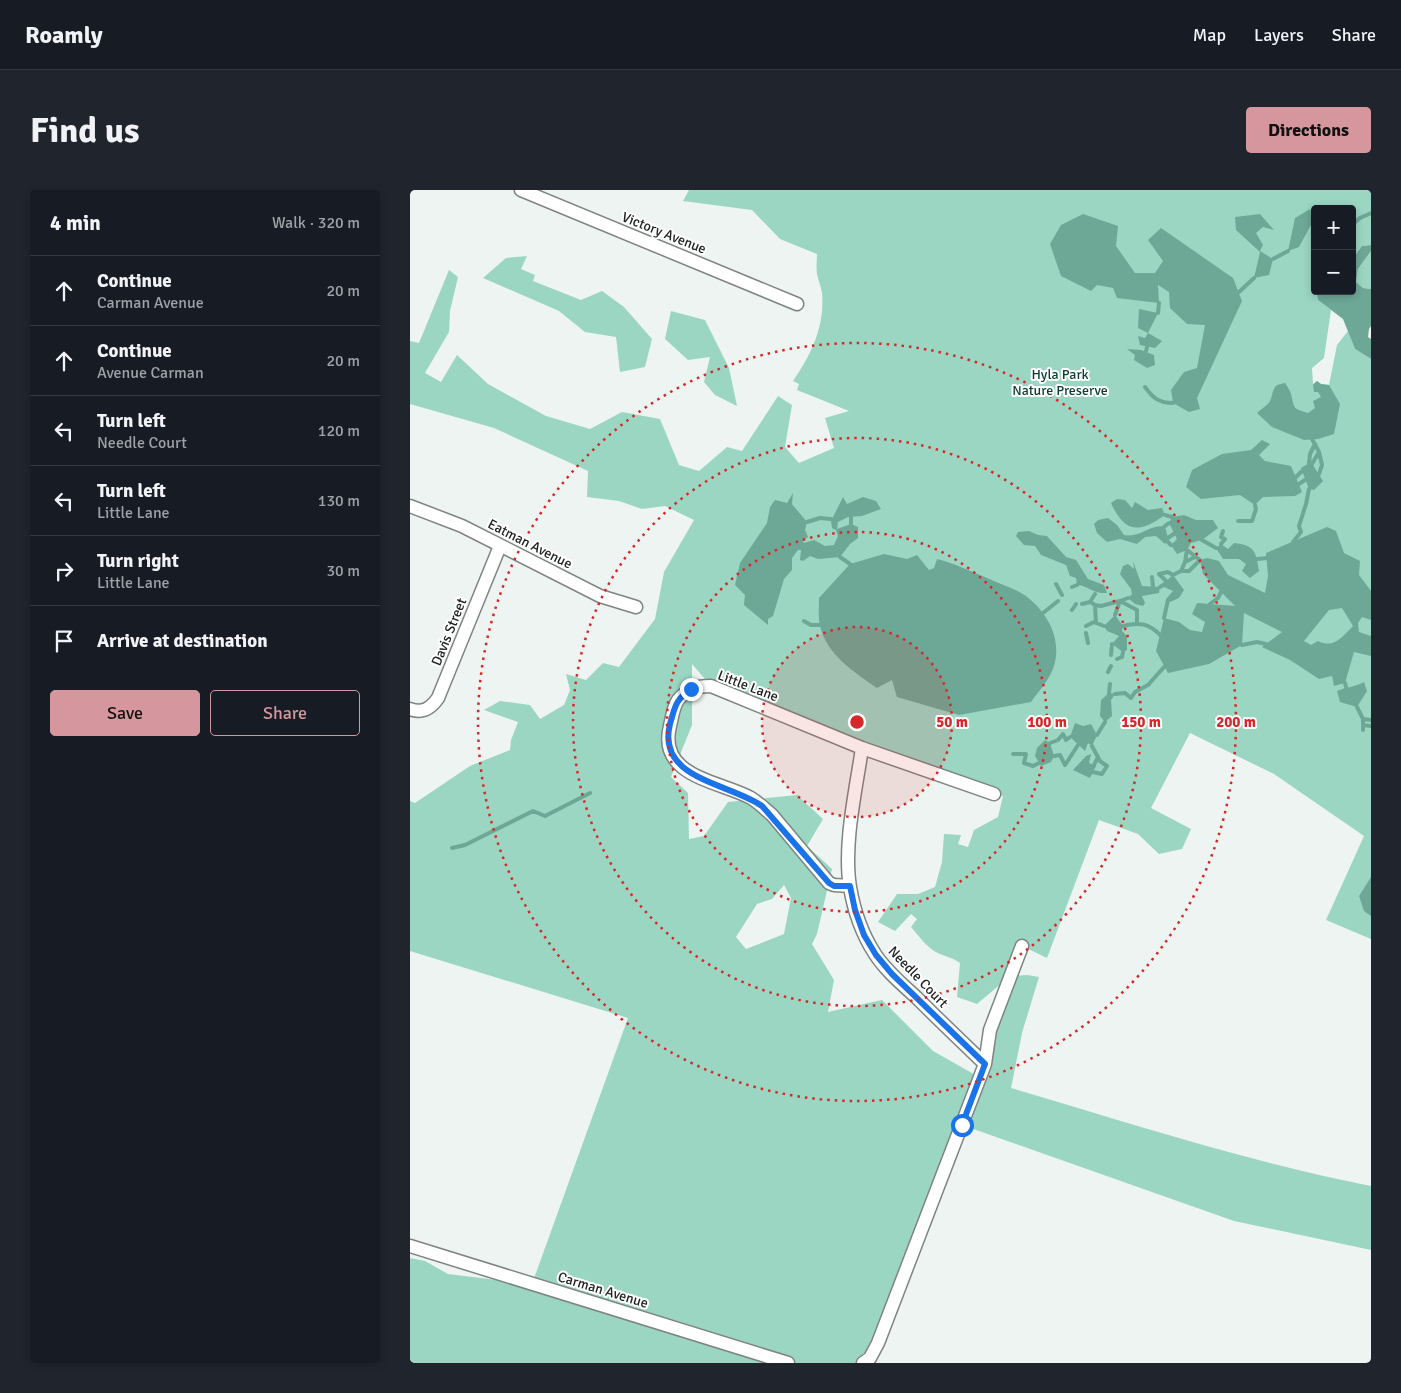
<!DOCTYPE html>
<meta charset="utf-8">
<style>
body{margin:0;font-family:Signika,sans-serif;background:#20242c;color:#f1f3f6}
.controls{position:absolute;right:15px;top:15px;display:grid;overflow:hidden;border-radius:5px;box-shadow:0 2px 8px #0003}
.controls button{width:45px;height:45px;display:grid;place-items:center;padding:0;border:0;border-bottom:1px solid #363941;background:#171b24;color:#f1f3f6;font:25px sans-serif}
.stop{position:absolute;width:15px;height:15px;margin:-11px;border:4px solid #1a73e8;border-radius:50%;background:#fff}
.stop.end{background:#1a73e8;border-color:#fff;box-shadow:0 1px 5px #0008}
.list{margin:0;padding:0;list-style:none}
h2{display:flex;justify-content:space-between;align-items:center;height:65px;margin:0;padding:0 20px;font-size:21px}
h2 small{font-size:16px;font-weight:400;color:#9ea1a6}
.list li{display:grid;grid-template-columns:32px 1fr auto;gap:15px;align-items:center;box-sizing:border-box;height:70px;padding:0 20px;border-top:1px solid #363941}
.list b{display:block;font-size:19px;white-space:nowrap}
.list p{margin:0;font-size:16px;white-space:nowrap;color:#9ea1a6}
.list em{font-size:16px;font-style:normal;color:#9ea1a6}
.actions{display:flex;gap:10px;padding:15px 20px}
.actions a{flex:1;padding:11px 0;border:1px solid #d6969d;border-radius:5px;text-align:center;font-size:18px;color:#d6969d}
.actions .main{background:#d6969d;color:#111}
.icon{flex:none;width:28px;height:28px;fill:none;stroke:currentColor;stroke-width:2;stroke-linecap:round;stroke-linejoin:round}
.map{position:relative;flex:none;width:961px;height:1173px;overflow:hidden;border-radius:5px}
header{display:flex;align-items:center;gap:30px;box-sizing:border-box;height:70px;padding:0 25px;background:#171b24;border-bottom:1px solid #363941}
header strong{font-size:24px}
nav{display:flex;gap:28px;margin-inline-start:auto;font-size:18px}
.intro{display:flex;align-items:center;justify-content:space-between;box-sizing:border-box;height:120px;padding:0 30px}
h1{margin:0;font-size:35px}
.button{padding:12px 22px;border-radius:5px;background:#d6969d;color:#111;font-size:18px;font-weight:700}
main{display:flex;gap:30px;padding:0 30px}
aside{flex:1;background:#171b24;border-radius:5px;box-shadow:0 2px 8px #0003}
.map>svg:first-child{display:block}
</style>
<header>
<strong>Roamly</strong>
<nav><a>Map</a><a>Layers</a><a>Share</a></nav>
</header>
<div class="intro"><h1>Find us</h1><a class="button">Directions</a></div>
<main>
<aside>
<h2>4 min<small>Walk · 320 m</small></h2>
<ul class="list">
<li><svg class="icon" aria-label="ahead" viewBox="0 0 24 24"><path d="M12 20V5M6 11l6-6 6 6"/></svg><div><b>Continue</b><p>Carman Avenue</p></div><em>20 m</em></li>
<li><svg class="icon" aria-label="ahead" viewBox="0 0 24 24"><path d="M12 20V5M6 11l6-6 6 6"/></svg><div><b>Continue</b><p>Avenue Carman</p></div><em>20 m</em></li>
<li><svg class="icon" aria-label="left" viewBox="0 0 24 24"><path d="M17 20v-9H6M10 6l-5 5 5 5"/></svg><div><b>Turn left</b><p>Needle Court</p></div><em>120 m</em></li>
<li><svg class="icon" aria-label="left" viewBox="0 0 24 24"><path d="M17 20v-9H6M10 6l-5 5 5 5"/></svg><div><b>Turn left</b><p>Little Lane</p></div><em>130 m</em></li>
<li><svg class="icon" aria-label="right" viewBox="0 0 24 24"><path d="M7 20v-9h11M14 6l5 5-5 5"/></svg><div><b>Turn right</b><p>Little Lane</p></div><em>30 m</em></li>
<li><svg class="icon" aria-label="arrive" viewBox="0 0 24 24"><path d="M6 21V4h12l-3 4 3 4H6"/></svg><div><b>Arrive at destination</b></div></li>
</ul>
<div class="actions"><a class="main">Save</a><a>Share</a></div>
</aside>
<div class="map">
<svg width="961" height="1173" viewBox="0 0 961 1173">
<rect width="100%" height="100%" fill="#eef4f2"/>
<path fill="#9bd6c3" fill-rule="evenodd" d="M 279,0 L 961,0 L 961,55 L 952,56 L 943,71 L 942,19 L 905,19 L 905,101 L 908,110 L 921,120 L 914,168 L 902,178 L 903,194 L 907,191 L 911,194 L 919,195 L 927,155 L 938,141 L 945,159 L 961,169 L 961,749 L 916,730 L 954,646 L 864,584 L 780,543 L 741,618 L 781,639 L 772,659 L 749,664 L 728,644 L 689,630 L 637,768 L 612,756 L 601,786 L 617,785 L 629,787 L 612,843 L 601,898 C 720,933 839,972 961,996 L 961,1060 L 824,1031 L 552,935 L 453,1173 L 0,1173 L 0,1068 L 15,1071 L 38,1084 L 122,1094 L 218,828 L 0,761 L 0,611 L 5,613 L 60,576 L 100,560 L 101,550 L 108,532 L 74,520 L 90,511 L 120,515 L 130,529 L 154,515 L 160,500 L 156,484 L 176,490 L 193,473 L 209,477 L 245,429 L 254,382 L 284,330 L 255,316 L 232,319 L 209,311 L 177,307 L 178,281 L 84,238 L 0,214 L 0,151 L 9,153 L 39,80 L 48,87 L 40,121 L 39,142 L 15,183 L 31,192 L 47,165 L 78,194 L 136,226 L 180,239 L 212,222 L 250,229 L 269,275 L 289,281 L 317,257 L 332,261 L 368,206 L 382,215 L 375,257 L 389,273 L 424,258 L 415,228 L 439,221 L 387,200 L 389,194 L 383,191 C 401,165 415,136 412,103 C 411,96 408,90 407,84 C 406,77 407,70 407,64 L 370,49 L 342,20 L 273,11 ZM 282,474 L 301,496 L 584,604 L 593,606 L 588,627 L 564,640 L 558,657 L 548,654 L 551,645 L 534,644 L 532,672 L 525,697 L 508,704 L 487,704 L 468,732 L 485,741 L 501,724 L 507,729 L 501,737 C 508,745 515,755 524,761 C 533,766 542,767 550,773 L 547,807 L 567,814 L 599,787 L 569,887 L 523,861 L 472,810 L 418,822 L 424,790 L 402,754 L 407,744 L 422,679 L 397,656 L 413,629 L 387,605 L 318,612 L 294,646 L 279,649 L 278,603 L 261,587 L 282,535 ZM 374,695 L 381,708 L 374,744 L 336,759 L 326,747 L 347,714 L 362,709 Z
M 961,61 L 961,99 L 953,98 L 946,92 L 948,79 Z
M 117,66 L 111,79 L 125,85 L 123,91 L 171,110 L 192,101 L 214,117 L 242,149 L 235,177 L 210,182 L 206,147 L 175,142 L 149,121 L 73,88 L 96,68 Z
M 261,121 L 295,130 L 319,178 L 327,216 L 305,205 L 294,192 L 300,167 L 278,170 L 255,149 Z"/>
<path fill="#6da896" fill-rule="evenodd" d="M 900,19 L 903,31 L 889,57 L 878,61 L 885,28 Z
M 673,24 L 708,36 L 706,56 L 725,83 L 745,83 L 753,71 L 738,50 L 751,38 L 823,88 L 832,111 L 787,208 L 790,219 L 779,222 L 763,213 L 761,200 L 774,182 L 787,178 L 795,135 L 777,134 L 760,118 L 759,102 L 748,95 L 749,113 L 707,108 L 703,98 L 687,95 L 681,101 L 651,86 L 640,54 L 651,35 Z
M 850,24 L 864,40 L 853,37 L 846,43 L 853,55 L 850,61 L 863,69 L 859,85 L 844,88 L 850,62 L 826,40 L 825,27 Z
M 961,55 L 961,61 L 948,79 L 946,92 L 953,98 L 961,99 L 961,136 L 959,139 L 958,147 L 961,149 L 961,169 L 945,159 L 933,129 L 908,110 L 906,101 L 942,101 L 942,70 L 952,56 Z
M 729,119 L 748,123 L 738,143 L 752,151 L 745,158 L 730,155 L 728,146 L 735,148 L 738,143 L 728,138 Z
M 717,159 L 731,160 L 744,165 L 745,175 L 737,178 L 724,170 L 725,165 Z
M 907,191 L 911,194 L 919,195 L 930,214 L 924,244 L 908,249 L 894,250 L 862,237 L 847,223 C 851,219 858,215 860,211 C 865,200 861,195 875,193 C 877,196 880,200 881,204 C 885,218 881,218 898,223 L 905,218 L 903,211 L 911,207 L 908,202 L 904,202 L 903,195 Z
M 852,250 L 860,254 L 849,265 L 855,271 L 881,276 L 892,302 L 885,306 L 853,307 L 845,315 L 830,305 L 791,309 L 776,297 L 782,280 L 812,264 L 841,260 Z
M 901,272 L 913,291 L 904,300 L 899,299 L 891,278 Z
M 383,303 L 382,314 L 397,332 L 395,340 L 398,347 L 393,351 L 394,353 L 404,350 L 415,356 L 424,355 L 428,346 L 426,340 L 422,338 L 421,331 L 433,307 L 437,314 L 453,307 L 466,311 L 471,319 L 452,326 L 438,327 L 428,332 L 427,339 L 441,334 L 448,337 L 448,348 L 440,354 L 430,367 L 408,369 L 400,366 L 393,371 L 390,370 L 391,360 L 388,360 L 382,368 L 382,380 L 374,389 L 363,426 L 358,429 L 358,435 L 334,415 L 335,405 L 325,395 L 330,373 L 357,333 L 360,317 L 365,310 L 377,313 Z
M 707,309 L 715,310 L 722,318 L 725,312 L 738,320 L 752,318 L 755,325 C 730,343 715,344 701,313 Z
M 774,325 L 786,330 L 803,330 L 808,338 L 792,350 L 781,353 L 777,360 L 767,364 L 761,355 L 767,349 L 759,333 L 762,327 Z
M 698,328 L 707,335 L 714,345 C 731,348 737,335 755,336 L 758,348 L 755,354 L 746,346 L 735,347 L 727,354 L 710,349 L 697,352 L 687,343 L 684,334 L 688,330 Z
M 917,337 L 926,341 L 934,363 L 950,371 L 949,385 L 961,401 L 961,430 L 952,427 L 948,433 L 949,442 L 961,446 L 961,466 L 944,462 L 935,493 L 924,496 L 922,486 L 909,489 L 880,470 L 852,457 L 872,442 L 834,423 L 832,455 L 799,474 L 758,483 L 746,461 L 754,428 L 769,432 L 780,440 L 792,442 L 795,432 L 782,424 L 787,413 L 825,416 L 793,384 L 790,370 L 797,368 L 809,371 L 818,385 L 855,403 L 858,386 L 856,363 ZM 932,418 L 943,436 C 932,447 924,459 908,451 L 901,455 L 894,451 L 919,420 Z
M 619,341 L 628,345 L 637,346 L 656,367 L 666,370 L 678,389 L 694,395 L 697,403 C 682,404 680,396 667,395 L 666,388 L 660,386 L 656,375 L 631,365 L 625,356 L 614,355 L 606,346 L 608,342 Z
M 824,353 C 845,355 846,362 849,381 L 840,388 L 832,381 L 836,374 L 829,369 L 813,369 L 806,358 L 811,354 L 818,359 Z
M 474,364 L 497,369 L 507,365 L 519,380 L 524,378 L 527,369 C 544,373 560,381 577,388 C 589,394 605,398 616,406 C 638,423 652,449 644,476 C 640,489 629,501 621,512 L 549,525 L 487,507 L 482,490 L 467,498 C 444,482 417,465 410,436 C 408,427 409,417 409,408 L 440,374 Z
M 723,371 L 732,396 L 750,397 L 749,403 L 732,406 L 735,413 L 733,416 L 725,414 L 718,408 L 722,404 L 721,399 L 710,384 L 713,376 L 718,374 L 724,379 Z
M 763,385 L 774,400 L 769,408 L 760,412 L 756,409 L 763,401 L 754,397 L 756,391 Z
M 705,425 L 713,436 L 712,441 L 717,446 L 717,460 L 713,462 L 702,454 L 709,446 L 697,441 L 694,436 Z
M 954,492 L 957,501 L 947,517 L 930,512 L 927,501 C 936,497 945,497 954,492 Z
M 699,503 L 705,504 L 701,510 L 702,526 L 695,532 L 690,526 L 691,510 Z
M 665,533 L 673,536 L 681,534 L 687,545 L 682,556 L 678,553 L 675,561 L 660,547 Z
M 635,550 L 640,553 L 644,566 L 641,572 L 631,576 L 625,566 L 627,558 Z
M 681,564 L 679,573 L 686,576 L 680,588 L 663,580 L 676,566 Z
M 961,687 L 961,726 L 954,721 L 949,706 Z"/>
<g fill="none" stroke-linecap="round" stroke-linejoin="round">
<path stroke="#6da896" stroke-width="4" d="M 942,35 L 950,28 L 961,23
M 863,69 L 878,61
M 829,102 L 844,88
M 748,123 L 749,113
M 736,161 L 737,157
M 735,197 C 743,208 749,213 763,213
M 899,273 L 900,264 L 905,254
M 902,274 L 909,262 L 902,249
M 909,284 L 912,275 L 909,262
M 886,287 L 892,281
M 889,294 L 895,290
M 755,325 L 762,327
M 828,331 L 842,331 L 846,319 L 845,315
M 397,332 L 410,328 L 421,329
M 441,334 L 441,327
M 755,336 L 759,333
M 758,348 L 765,343
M 792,350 L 806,358
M 757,351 L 761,355
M 883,352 L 891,342 L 889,336 L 896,314 L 899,299
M 811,354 L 815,349 L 811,347 L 813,341
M 430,367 L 440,374
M 847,369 L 857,368
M 771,381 L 779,381 L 790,370 L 777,360 L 775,372
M 749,384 L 758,382 L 763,385 L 771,381 L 775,372 L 785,367
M 749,384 L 756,391
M 742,387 L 743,397
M 646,394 L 652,405
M 662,397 L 667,395
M 750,397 L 755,394
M 680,412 L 685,415 L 686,433
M 672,414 L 680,412 L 685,404
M 800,414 L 808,408 L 811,402
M 685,415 L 691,416 L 710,411 L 727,420 L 727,433
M 662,420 L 666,414
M 633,423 L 648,411
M 705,425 L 710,411 L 718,408
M 754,428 L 758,410
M 394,431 L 401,435 L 410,435
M 676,436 L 684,432 L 694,436
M 713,436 C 728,432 739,433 750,445
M 676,443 L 678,453
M 832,455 L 847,452 L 856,454
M 701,465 L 702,454
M 707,469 L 712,467 L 713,462
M 698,482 L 701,476
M 935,493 L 936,497
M 699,503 L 700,494
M 705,504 L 715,503 L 721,508 L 725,502 L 738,495 L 754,477
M 947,517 L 953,529 L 953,540
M 953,529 L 961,530
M 953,535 L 961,536
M 687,545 L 695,532
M 640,553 L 648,550 L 653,544 L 656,550 L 660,547
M 682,556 L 690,571 L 697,576 L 692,584 L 683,582
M 603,564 L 616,564 L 614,573 L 623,576 L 629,573
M 644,566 L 650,565 L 655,575 L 668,555
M 684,575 L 688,567
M 42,658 L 55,655 L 123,621 L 135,626 L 180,603"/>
<defs>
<path id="street" d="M 111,0 L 387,114
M 0,316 L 52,336 L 190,406 L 226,417
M 0,519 C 13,524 21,518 28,508 L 90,356
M 452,558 C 446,600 433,655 440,697 C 444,721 452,744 465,764 C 476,781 492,794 507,808 C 529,830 552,852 575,874
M 440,696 L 424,695 L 419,693 L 362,625 C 355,619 349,613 341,608 C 310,591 247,587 260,536 C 262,528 263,517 268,510 C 277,499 287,496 301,496 L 452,558 L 584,604
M 0,1056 L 378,1173
M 453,1173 L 460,1168 L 468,1153 L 575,874 L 580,840 L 612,756"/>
</defs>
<use href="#street" stroke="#7e8482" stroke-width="15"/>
<use href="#street" stroke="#fff" stroke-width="12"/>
</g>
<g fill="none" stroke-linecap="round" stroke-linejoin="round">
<path stroke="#1a73e8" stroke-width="6" d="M 281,499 C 265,510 265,517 260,534 C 246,589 319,593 352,616 L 419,693 L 424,696 L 440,696 L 445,720 L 454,745 L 466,765 L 482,784 L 575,874 L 552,935"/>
</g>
<circle cx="447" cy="532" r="95" fill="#d62828" fill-opacity=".12"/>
<g fill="none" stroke="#d62828" stroke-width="2.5" stroke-dasharray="2.5 5">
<circle cx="447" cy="532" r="95"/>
<circle cx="447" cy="532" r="190"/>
<circle cx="447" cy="532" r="284"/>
<circle cx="447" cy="532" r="379"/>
</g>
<g text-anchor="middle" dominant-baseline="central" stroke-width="4" stroke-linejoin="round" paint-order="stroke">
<g font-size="14" fill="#202222" stroke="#fff">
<text transform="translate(254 43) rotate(22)">Victory Avenue</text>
<text transform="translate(120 354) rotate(27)">Eatman Avenue</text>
<text transform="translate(39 442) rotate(-68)">Davis Street</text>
<text transform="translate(338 496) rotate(21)">Little Lane</text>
<text transform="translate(508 787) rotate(46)">Needle Court</text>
<text transform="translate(193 1100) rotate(17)">Carman Avenue</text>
</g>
<g font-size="14" fill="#083f32" stroke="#fff">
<text x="650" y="184">Hyla Park<tspan x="650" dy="16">Nature Preserve</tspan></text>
</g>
</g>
<circle cx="447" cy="532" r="8" fill="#d62828" stroke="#fff" stroke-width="2.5"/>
<g font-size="15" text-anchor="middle" font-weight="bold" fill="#d62828" stroke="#fff" stroke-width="4" stroke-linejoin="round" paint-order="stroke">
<text x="542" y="537">50 m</text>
<text x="637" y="537">100 m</text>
<text x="731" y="537">150 m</text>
<text x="826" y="537">200 m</text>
</g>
</svg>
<div class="controls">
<button>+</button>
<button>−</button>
</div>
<div class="stop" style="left:552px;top:935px"></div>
<div class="stop end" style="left:281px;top:499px"></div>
</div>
</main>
